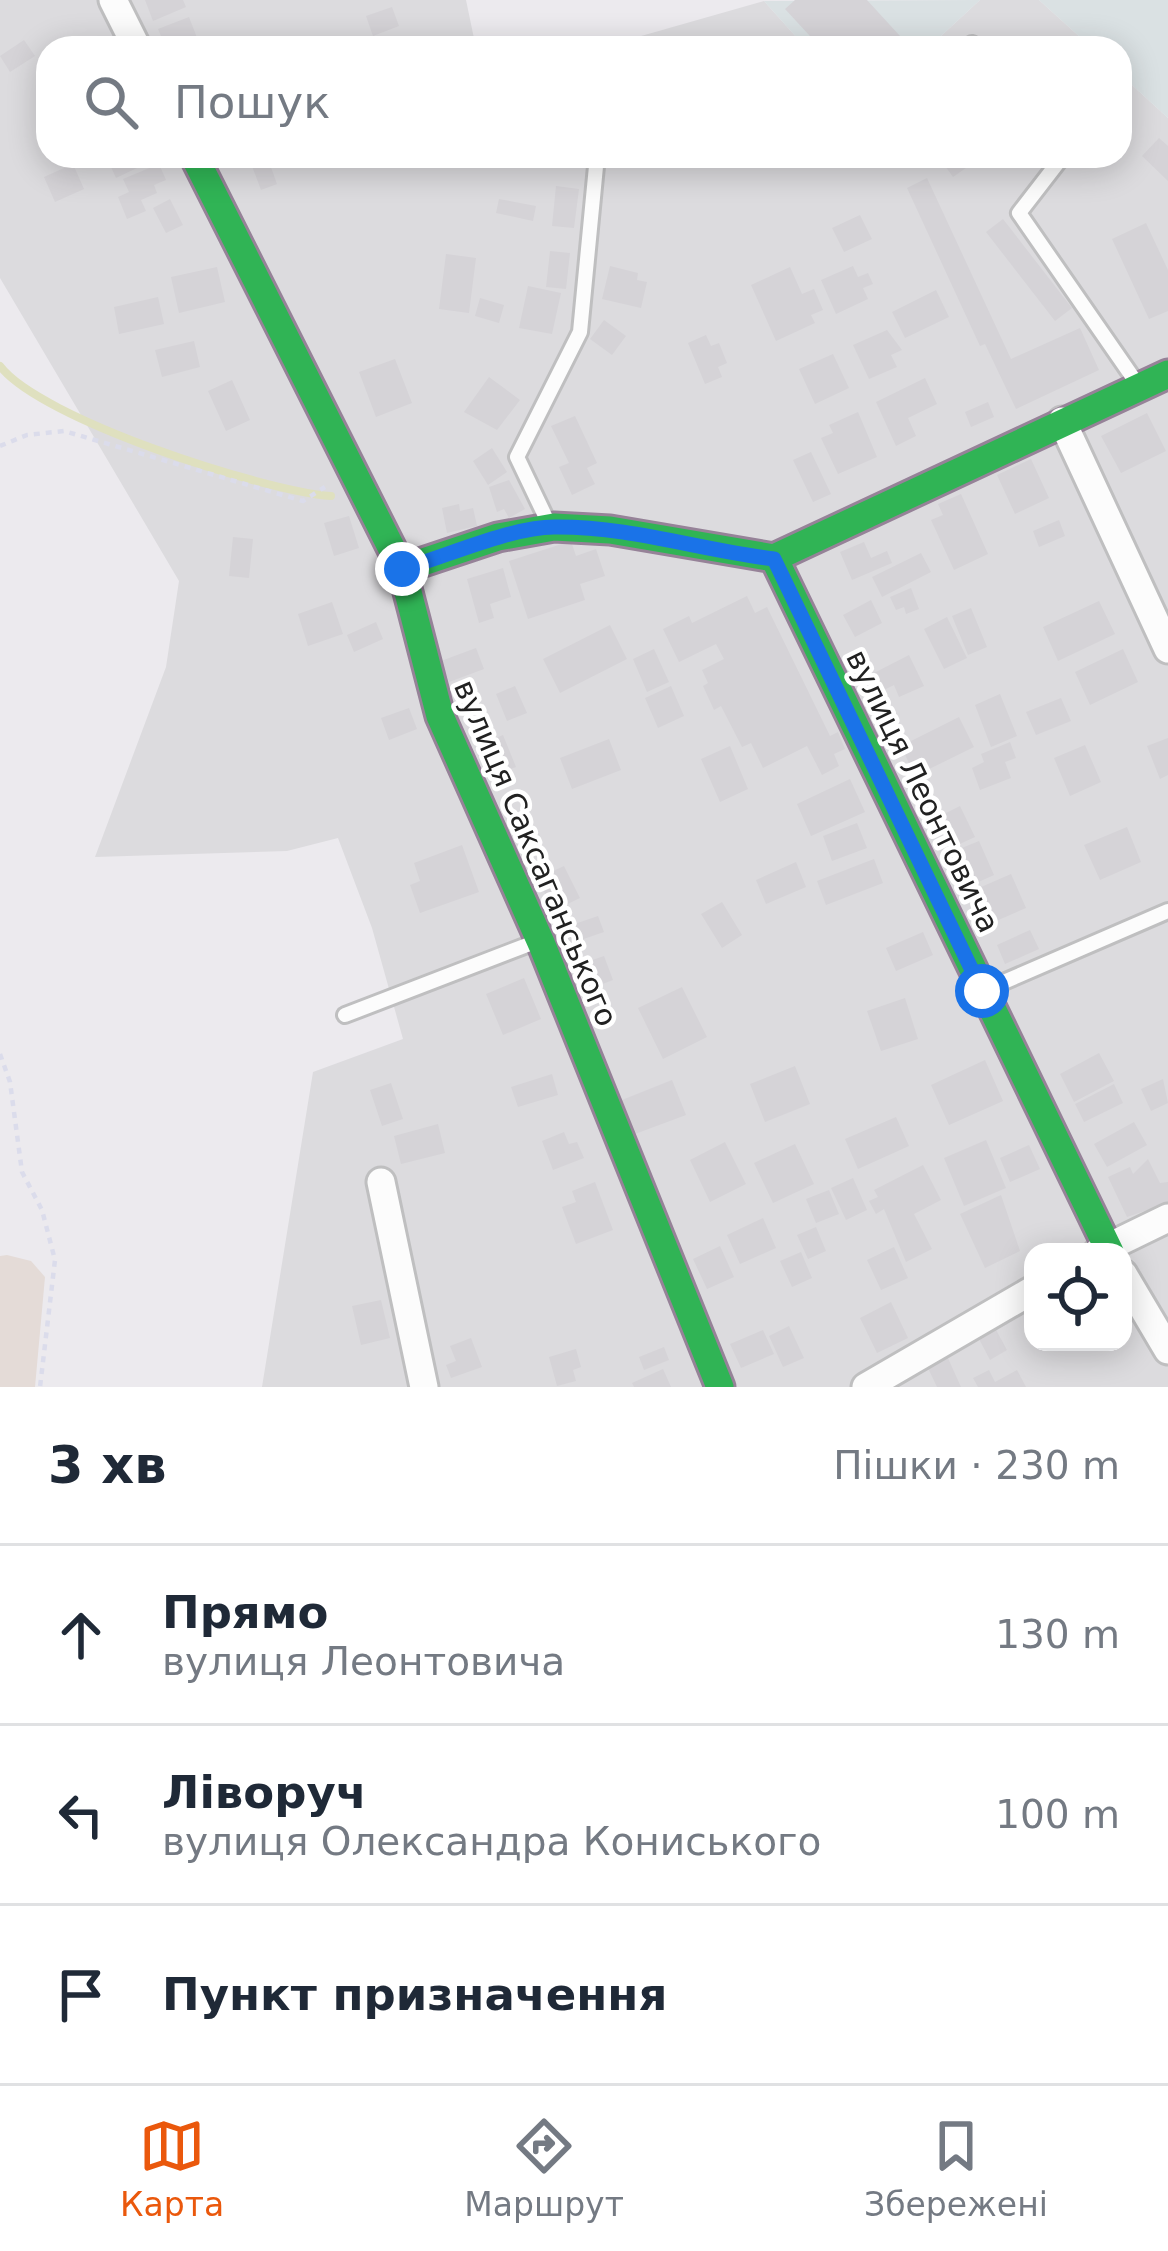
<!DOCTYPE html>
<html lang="uk">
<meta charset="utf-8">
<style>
body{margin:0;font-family:"DejaVu Sans",sans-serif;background:#f2f2f3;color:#1f2937}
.controls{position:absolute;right:36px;bottom:36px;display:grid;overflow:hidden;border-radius:24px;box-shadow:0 6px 30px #0003}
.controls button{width:108px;height:108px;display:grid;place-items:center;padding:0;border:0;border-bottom:3px solid #e0e1e3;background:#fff;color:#1f2937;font:60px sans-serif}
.stop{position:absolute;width:36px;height:36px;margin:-27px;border:9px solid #1a73e8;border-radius:50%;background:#fff}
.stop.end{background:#1a73e8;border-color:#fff;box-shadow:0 3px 12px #0008}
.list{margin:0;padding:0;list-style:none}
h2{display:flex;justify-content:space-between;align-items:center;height:156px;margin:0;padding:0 48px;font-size:51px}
h2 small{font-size:39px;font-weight:400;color:#747a83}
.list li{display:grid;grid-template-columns:78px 1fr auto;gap:36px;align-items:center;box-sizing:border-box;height:180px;padding:0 48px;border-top:3px solid #e0e1e3}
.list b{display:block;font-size:45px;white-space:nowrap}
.list p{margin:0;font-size:39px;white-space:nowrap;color:#747a83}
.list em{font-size:39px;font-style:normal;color:#747a83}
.icon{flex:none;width:66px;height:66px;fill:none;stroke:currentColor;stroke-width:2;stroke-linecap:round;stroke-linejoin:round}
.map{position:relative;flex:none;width:1168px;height:1387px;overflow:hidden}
.search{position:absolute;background:#fff;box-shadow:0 6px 30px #0003;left:36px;right:36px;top:36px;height:132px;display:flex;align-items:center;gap:30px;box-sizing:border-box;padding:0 42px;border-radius:36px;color:#747a83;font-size:45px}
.sheet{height:696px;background:#fff}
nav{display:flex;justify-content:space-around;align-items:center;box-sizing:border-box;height:168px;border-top:3px solid #e0e1e3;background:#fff;font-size:33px;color:#747a83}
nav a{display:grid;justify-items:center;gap:6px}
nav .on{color:#ea580c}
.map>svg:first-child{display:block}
</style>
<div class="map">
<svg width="1168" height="1387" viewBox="0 0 1168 1387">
<rect width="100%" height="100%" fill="#eceaee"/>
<path fill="#dcdbde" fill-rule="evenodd" d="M 0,0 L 466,0 L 476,48 L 48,48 L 48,156 L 1120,156 L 1120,74 L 1168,118 L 1168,1387 L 262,1387 L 313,1072 L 403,1039 L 372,928 L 338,838 L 287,851 L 95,857 L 166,667 L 179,581 L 0,278 ZM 1033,1252 L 1123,1252 L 1123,1342 L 1033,1342 Z
M 980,0 L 1039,0 L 1092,48 L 928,48 Z
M 764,1 L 806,48 L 599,48 Z"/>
<path fill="#dae1e3" d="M 980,0 L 928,48 L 806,48 L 764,1 Z
M 1039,0 L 1168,0 L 1168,118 L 1120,74 L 1120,48 L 1092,48 Z"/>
<path fill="#e4dbd7" d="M 7,1255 L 31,1261 L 45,1277 L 35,1387 L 0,1387 L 0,1256 Z"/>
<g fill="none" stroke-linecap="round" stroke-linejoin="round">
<path stroke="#dfe0bf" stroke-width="8" d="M 0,366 C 40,419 263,491 331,496"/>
</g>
<path fill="#d5d3d7" d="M 145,0 L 183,0 L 186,7 L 153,21 Z
M 795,0 L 867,0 L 911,48 L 821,48 L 785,9 Z
M 392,7 L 399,26 L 373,36 L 366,16 Z
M 189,17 L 201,48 L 166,48 L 158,29 Z
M 24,40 L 35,56 L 10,72 L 0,56 Z
M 1159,138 L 1168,146 L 1168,181 L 1142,156 Z
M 106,156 L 132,156 L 137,168 L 116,178 Z
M 938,156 L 968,156 L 973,163 L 953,177 Z
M 268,159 L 277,184 L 261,190 L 252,166 Z
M 73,164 L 84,189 L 55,202 L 44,177 Z
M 159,164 L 166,180 L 154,185 L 157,193 L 141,200 L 146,211 L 127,219 L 118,197 L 129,192 L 123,179 Z
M 927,178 L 1011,359 L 1080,328 L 1099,370 L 1016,409 L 985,344 L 980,346 L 907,188 Z
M 556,186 L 579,189 L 574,228 L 552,226 Z
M 170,199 L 183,225 L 166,233 L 153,208 Z
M 499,199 L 536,206 L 533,221 L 496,213 Z
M 860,215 L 872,239 L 844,252 L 832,228 Z
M 1003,219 L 1072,308 L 1055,321 L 986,232 Z
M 1146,223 L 1168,270 L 1168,311 L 1149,319 L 1112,239 Z
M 550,251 L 570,253 L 566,289 L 546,287 Z
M 446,254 L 476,258 L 469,313 L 439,309 Z
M 610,266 L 638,273 L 637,280 L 647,282 L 641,308 L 602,299 Z
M 853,266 L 858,277 L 868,273 L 873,284 L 863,288 L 868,299 L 836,314 L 821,280 Z
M 217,267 L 225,302 L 179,313 L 171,277 Z
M 790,267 L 802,294 L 814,289 L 823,310 L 811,315 L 815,323 L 776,341 L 751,285 Z
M 528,286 L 561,293 L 552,334 L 519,328 Z
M 936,290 L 949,317 L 905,338 L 892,312 Z
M 158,297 L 164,324 L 119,334 L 114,307 Z
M 480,298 L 504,305 L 499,323 L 475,316 Z
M 604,320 L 626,336 L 612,355 L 590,339 Z
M 887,330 L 902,350 L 891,355 L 897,367 L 869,379 L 853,345 Z
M 706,335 L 711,346 L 719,343 L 727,363 L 718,367 L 722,377 L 705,384 L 688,343 Z
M 194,341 L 200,367 L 162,377 L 155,350 Z
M 833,354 L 849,388 L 815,404 L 799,369 Z
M 395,359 L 412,403 L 376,417 L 359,372 Z
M 489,377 L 520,400 L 497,430 L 464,412 Z
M 925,378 L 937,404 L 908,418 L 916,436 L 896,446 L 876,402 Z
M 232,380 L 250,420 L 226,431 L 208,391 Z
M 988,402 L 994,417 L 971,427 L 965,412 Z
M 858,412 L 877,457 L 838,474 L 821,438 L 833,433 L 829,425 Z
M 1147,413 L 1166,451 L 1121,473 L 1101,436 Z
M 575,416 L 597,463 L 587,468 L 595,484 L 572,495 L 559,467 L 569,463 L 551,426 Z
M 492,448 L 507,472 L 488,485 L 473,461 Z
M 811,452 L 831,494 L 813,502 L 793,460 Z
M 1031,459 L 1049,498 L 1015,514 L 997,475 Z
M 509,480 L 525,509 L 509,518 L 504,509 L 497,512 L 489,487 Z
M 961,494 L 988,554 L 954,570 L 931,520 L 943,515 L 938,504 Z
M 459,504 L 460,511 L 473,508 L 477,526 L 447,533 L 442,508 Z
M 349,516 L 359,548 L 334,556 L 324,523 Z
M 1059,520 L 1065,536 L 1039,547 L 1033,531 Z
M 233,537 L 253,539 L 249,578 L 229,576 Z
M 571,541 L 576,556 L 596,549 L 605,576 L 580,584 L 585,600 L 528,619 L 509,561 Z
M 864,542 L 871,558 L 887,551 L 892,563 L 852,580 L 840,552 Z
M 921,553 L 931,572 L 882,597 L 872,577 Z
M 503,568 L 511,597 L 490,604 L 494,618 L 479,623 L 467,579 Z
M 911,588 L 919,609 L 906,614 L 904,607 L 896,610 L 890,597 Z
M 747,596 L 755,613 L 767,607 L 830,736 L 838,732 L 845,749 L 834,754 L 839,766 L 822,775 L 807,746 L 763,768 L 751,743 L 742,747 L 721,706 L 714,710 L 703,686 L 708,683 L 702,670 L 724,659 L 716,644 L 679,662 L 663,629 L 689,616 L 692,623 Z
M 871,600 L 882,623 L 855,637 L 843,615 Z
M 1099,601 L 1115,634 L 1058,661 L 1043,627 Z
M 332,602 L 343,634 L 308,646 L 298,614 Z
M 971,608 L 987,647 L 968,655 L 952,616 Z
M 947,617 L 967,658 L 944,669 L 924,629 Z
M 376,622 L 383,639 L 354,652 L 347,635 Z
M 610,625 L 627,659 L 560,693 L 543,659 Z
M 476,648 L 484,669 L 449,682 L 441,661 Z
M 654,649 L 669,682 L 647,692 L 633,659 Z
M 1123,649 L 1138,682 L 1090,705 L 1075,672 Z
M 909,655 L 924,686 L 899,697 L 894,685 L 882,691 L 874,673 Z
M 515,686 L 527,713 L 507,721 L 496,694 Z
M 671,686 L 684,716 L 658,728 L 645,698 Z
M 1000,694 L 1017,736 L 991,747 L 975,705 Z
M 1061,698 L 1071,721 L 1036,735 L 1026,712 Z
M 409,708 L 417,729 L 389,740 L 381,718 Z
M 959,717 L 974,747 L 915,776 L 901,746 Z
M 503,735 L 516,767 L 492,776 L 480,745 Z
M 1168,738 L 1168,775 L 1160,779 L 1147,746 Z
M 609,739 L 621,770 L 572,789 L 560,758 Z
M 1010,742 L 1016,758 L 1005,762 L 1011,778 L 980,790 L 972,768 L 984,762 L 981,754 Z
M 1085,745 L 1101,782 L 1070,796 L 1054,758 Z
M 730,746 L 748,789 L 720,802 L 701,759 Z
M 850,779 L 865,812 L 811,836 L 797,804 Z
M 960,806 L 975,837 L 951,848 L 936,818 Z
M 857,823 L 867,848 L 832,861 L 823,836 Z
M 1127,827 L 1141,862 L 1100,880 L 1084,845 Z
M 979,841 L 994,875 L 967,887 L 952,852 Z
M 462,845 L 479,892 L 420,913 L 410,885 L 420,881 L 414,863 Z
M 874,859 L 883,883 L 826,905 L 817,881 Z
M 796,862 L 806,887 L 766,904 L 756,880 Z
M 564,866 L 580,898 L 553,911 L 538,878 Z
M 1011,874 L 1026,908 L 987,925 L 972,891 Z
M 722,902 L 742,935 L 722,948 L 701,914 Z
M 598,916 L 604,932 L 569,944 L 563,928 Z
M 1030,930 L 1039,949 L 1005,964 L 997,945 Z
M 923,932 L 933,955 L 896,971 L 886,948 Z
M 604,956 L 613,980 L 584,991 L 575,966 Z
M 524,978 L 541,1019 L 503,1035 L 486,994 Z
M 682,987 L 707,1037 L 663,1059 L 638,1008 Z
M 905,998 L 918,1039 L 881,1051 L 867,1011 Z
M 1099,1053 L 1114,1081 L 1074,1102 L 1060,1074 Z
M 985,1060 L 1003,1101 L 949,1125 L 931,1085 Z
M 795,1066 L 810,1104 L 765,1122 L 750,1084 Z
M 552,1074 L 558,1095 L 518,1107 L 511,1087 Z
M 1163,1079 L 1168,1103 L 1151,1111 L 1141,1089 Z
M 672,1080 L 686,1115 L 635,1134 L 622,1100 Z
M 391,1083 L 403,1119 L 382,1126 L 370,1090 Z
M 1114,1084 L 1123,1103 L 1084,1122 L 1075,1104 Z
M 896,1117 L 909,1146 L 858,1169 L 845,1139 Z
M 1134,1122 L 1147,1145 L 1107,1167 L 1094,1144 Z
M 438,1124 L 445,1153 L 401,1164 L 394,1136 Z
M 564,1132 L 569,1144 L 577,1142 L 584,1158 L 553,1170 L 542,1141 Z
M 986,1140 L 1006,1188 L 964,1206 L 944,1158 Z
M 725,1142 L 746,1184 L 710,1202 L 690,1160 Z
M 795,1144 L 814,1184 L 773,1203 L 754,1163 Z
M 1029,1145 L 1040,1169 L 1010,1182 L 1000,1158 Z
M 1148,1159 L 1160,1183 L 1168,1182 L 1168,1203 L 1127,1217 L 1108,1177 L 1130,1167 L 1133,1174 Z
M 923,1165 L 941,1200 L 914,1214 L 932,1249 L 906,1262 L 884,1209 L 876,1214 L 869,1201 L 878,1197 L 874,1190 Z
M 853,1178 L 867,1210 L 846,1220 L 831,1188 Z
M 595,1182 L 613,1230 L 576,1244 L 562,1207 L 576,1202 L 572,1191 Z
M 829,1190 L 839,1214 L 816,1223 L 806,1199 Z
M 1001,1195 L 1020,1251 L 985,1268 L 960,1214 Z
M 763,1218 L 776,1248 L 740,1264 L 727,1235 Z
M 816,1227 L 826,1251 L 808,1259 L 797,1235 Z
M 720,1246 L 734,1277 L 707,1289 L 693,1259 Z
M 894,1247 L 908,1278 L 881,1290 L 867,1260 Z
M 801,1252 L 812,1278 L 792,1287 L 780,1261 Z
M 381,1300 L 390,1338 L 361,1345 L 352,1306 Z
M 891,1302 L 908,1338 L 877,1353 L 860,1318 Z
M 789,1326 L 804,1358 L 783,1367 L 769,1336 Z
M 995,1328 L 1007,1350 L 990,1360 L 978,1337 Z
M 763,1330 L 774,1354 L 741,1368 L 730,1344 Z
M 471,1338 L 482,1367 L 451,1378 L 446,1365 L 456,1361 L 450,1346 Z
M 664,1347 L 669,1360 L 644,1370 L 639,1357 Z
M 576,1349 L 581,1367 L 573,1370 L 576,1381 L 557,1386 L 549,1357 Z
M 947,1356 L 961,1387 L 937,1387 L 927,1366 Z
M 663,1369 L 671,1387 L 634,1387 L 632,1383 Z
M 989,1370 L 995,1382 L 1017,1370 L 1026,1387 L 978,1387 L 973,1378 Z"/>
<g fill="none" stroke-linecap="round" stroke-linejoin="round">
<defs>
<path id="lane" d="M 972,44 L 975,48
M 1063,156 L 1019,213 L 1136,382
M 548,522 L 517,457 L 580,332 L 597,156
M 985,990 L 1168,911
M 345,1015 L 535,942"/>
<path id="street" d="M 113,0 L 137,48
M 1062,421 L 1168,649
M 381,1182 L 424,1387
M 1098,1252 L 1168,1218
M 1123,1274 L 1168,1350
M 866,1387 L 1033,1290"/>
<path id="fast" d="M 194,156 L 402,569 L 440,716 L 542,945 L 720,1387
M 774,558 L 1110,1252
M 402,569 L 498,537 L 554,527 L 610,530 L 774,558 L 1168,374"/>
</defs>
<use href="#lane" stroke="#bfbfc0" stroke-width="20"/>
<use href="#street" stroke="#bfbfc0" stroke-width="33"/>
<use href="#fast" stroke="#968298" stroke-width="33"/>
<path stroke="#dbdceb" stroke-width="4.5" stroke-dasharray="6 6" stroke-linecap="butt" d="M 0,446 L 27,435 L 64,431 L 303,501 L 325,487
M 0,1054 L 10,1082 L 22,1172 L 42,1210 L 55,1260 L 40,1387"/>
<use href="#lane" stroke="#fcfcfc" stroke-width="14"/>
<use href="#street" stroke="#fcfcfc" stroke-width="27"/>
<use href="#fast" stroke="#30b455" stroke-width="27"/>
</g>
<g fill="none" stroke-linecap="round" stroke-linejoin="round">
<path stroke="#1a73e8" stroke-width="15" d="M 402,569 C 445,557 511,527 554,527 C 629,526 700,550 774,559 L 982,991"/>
</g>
<g text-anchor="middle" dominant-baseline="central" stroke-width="9" stroke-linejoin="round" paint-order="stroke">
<g font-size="30" fill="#212121" stroke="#fff">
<text transform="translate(923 791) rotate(64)">вулиця Леонтовича</text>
<text transform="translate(536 853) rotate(67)">вулиця Саксаганського</text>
</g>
</g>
</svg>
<div class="controls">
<button><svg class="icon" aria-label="locate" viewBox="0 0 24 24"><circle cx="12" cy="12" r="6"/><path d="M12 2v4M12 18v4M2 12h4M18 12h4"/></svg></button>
</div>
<div class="stop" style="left:982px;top:991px"></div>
<div class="stop end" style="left:402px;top:569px"></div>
<div class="search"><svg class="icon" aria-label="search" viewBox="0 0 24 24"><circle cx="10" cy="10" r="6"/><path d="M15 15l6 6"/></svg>Пошук</div>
</div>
<section class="sheet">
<h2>3 хв<small>Пішки · 230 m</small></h2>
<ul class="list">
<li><svg class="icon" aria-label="ahead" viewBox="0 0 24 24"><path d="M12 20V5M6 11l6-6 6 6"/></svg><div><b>Прямо</b><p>вулиця Леонтовича</p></div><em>130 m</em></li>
<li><svg class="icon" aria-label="left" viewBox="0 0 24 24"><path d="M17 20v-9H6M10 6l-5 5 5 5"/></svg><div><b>Ліворуч</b><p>вулиця Олександра Кониського</p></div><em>100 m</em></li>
<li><svg class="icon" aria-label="arrive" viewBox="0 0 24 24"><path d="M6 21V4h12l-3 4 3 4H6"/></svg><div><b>Пункт призначення</b></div></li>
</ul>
</section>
<nav>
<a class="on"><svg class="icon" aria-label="map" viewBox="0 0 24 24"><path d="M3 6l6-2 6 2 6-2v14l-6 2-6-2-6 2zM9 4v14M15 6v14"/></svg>Карта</a>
<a><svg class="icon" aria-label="directions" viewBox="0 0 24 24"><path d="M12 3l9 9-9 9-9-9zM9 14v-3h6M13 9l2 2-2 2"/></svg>Маршрут</a>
<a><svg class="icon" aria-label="saved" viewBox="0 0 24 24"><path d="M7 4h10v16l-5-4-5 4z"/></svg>Збережені</a>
</nav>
